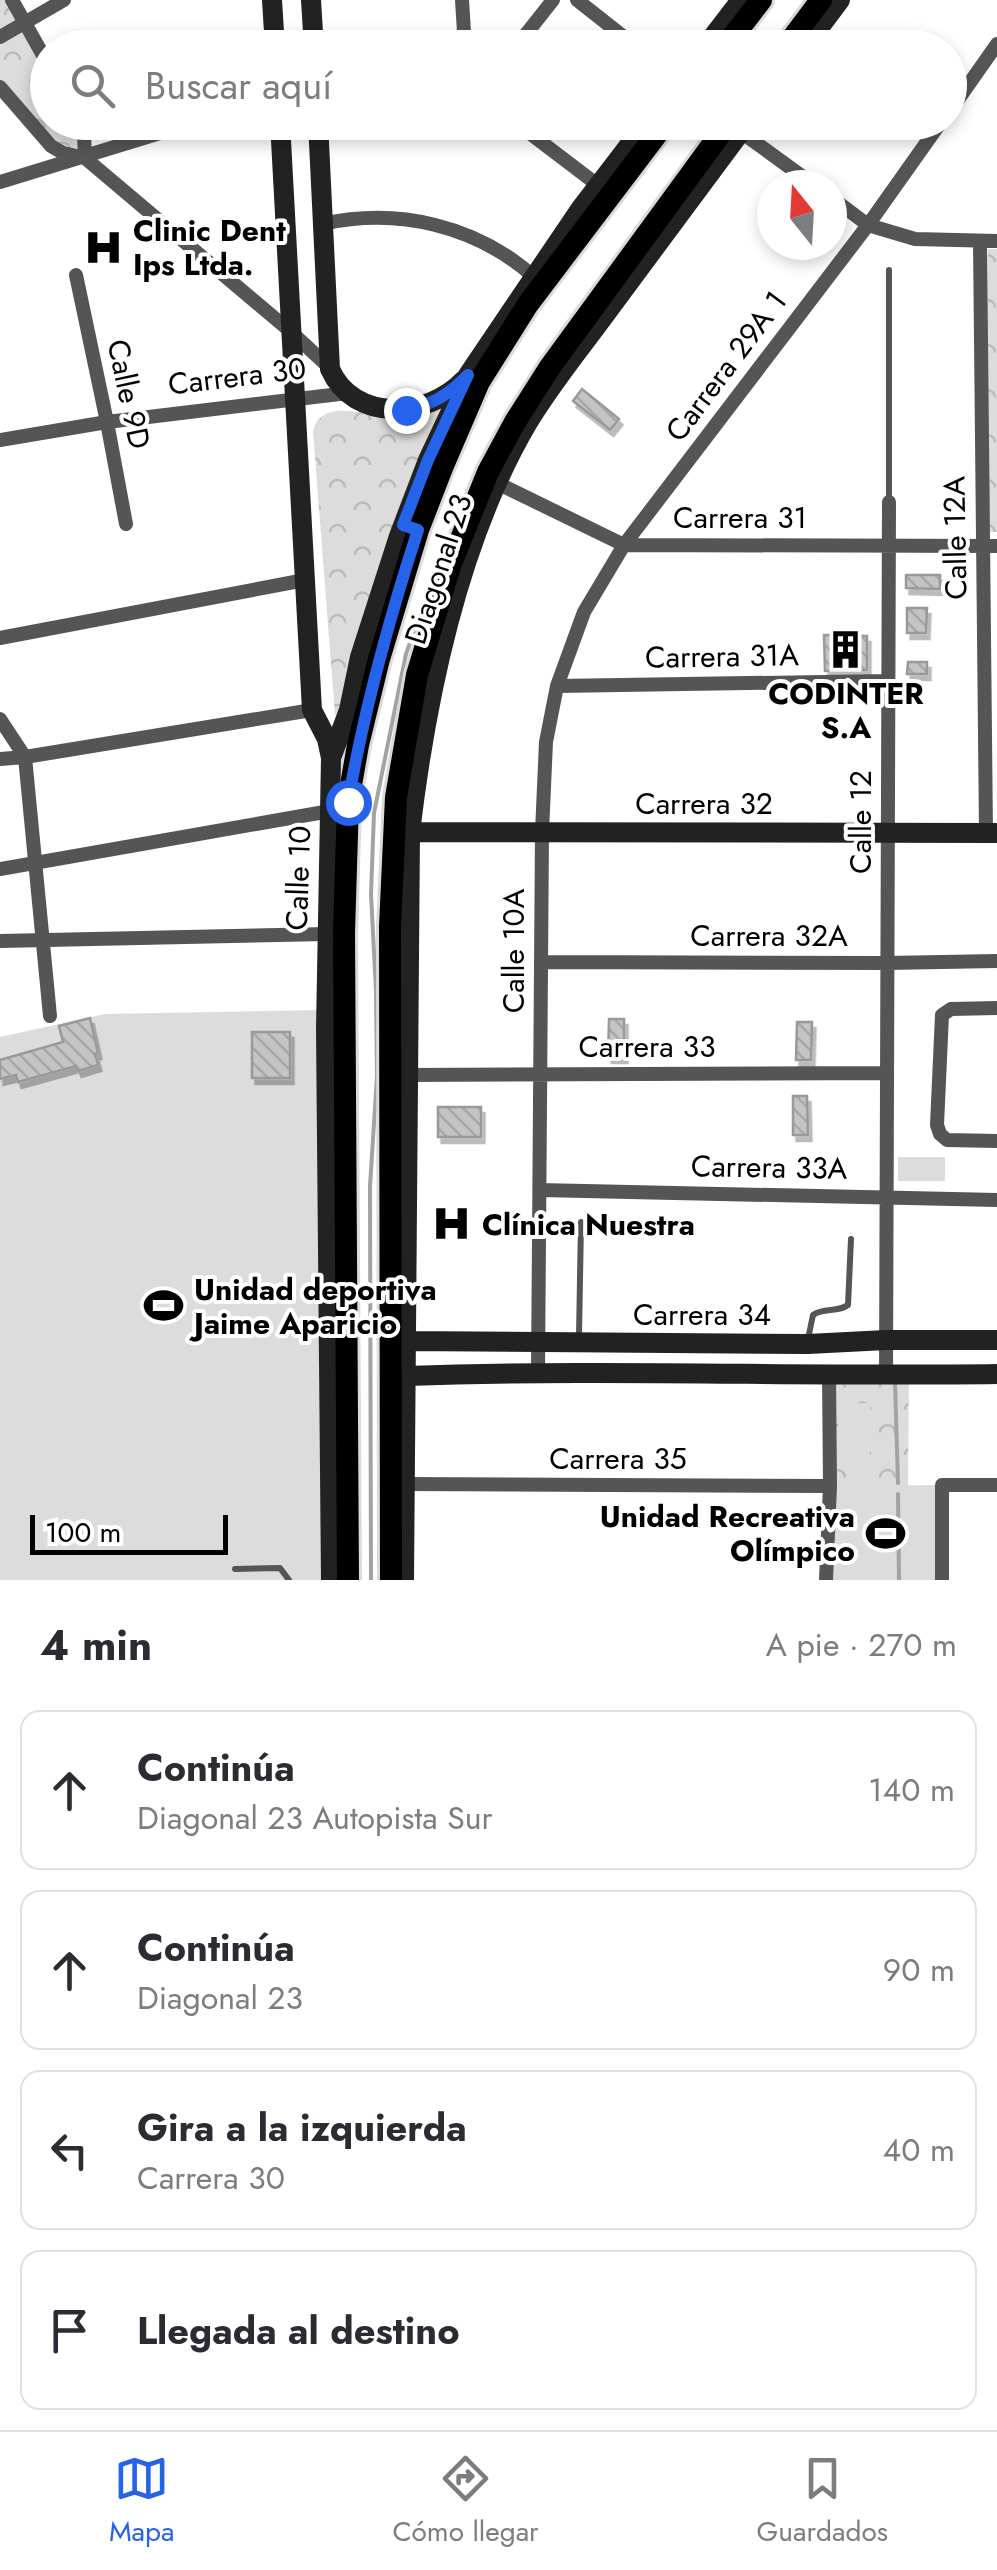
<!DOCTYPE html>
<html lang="es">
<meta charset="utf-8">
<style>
body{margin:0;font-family:Jost,sans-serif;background:#f7f7f7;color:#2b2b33}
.compass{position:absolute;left:757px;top:170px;width:90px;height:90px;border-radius:50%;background:#fff;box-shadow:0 5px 15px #0003;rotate:342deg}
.scale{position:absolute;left:30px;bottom:25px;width:198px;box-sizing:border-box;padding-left:10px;border:5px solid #000;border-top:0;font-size:28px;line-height:35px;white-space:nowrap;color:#000;-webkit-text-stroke:8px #fff;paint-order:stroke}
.stop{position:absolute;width:30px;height:30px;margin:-22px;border:8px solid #2563eb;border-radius:50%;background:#fff}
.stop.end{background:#2563eb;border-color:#fff;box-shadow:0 2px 10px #0008}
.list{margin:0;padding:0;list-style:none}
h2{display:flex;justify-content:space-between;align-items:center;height:130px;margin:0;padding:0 40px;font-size:42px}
h2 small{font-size:32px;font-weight:400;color:#7c7c81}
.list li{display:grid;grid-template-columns:65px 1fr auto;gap:30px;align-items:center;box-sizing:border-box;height:160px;margin:0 20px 20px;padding:0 20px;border:2px solid #e1e1e2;border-radius:20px}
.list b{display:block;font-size:38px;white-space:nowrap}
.list p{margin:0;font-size:32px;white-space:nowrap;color:#7c7c81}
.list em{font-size:32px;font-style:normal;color:#7c7c81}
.icon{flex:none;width:55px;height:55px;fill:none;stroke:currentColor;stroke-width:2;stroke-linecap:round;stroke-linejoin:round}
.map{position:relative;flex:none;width:997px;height:1580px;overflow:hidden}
.search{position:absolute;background:#fff;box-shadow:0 5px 15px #0003;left:30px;right:30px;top:30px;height:110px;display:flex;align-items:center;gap:25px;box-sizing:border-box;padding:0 35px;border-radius:55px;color:#7c7c81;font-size:38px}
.sheet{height:850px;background:#fff}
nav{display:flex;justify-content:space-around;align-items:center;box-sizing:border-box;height:140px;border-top:2px solid #e1e1e2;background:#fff;font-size:28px;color:#7c7c81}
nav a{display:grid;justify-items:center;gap:5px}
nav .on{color:#2563eb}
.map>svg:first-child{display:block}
</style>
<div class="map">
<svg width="997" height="1580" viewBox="0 0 997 1580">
<defs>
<pattern id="forest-crowns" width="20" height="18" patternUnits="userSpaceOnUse" patternTransform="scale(2.5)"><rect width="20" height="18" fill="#dcdcdc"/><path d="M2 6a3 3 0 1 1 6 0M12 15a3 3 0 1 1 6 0" fill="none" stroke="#bbb"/></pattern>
<pattern id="building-back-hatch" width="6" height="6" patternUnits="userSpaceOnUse" patternTransform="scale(2.5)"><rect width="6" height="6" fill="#c4c4c4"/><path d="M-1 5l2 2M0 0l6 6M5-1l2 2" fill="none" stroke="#a7a7a7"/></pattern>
<filter id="shadow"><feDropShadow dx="3.5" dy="6" stdDeviation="0" flood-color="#0004"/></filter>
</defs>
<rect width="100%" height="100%" fill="#fff"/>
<path fill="url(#forest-crowns)" d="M 0,0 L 12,0 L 47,64 L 48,122 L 78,123 L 85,158 L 63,153 L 0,87 Z
M 988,249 L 997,249 L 997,532 L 985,532 Z
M 442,406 L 339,716 L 335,715 L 313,431 C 323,393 376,421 404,418 C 417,416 430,410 442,406 Z
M 829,1374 L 909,1375 L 908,1487 L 830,1486 Z"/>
<path fill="#dcdcdc" d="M 326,1010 L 331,1580 L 0,1580 L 0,1037 L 105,1014 Z
M 898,1157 L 945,1157 L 945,1181 L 898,1181 Z
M 838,1403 L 870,1403 L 870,1463 L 839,1463 Z
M 942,1485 L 942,1580 L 826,1580 L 830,1486 Z"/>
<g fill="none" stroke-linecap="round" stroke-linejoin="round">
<path stroke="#a3a3a3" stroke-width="4" d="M 895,1383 L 898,1483
M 898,1494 L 899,1580
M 371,1580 L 370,1186 L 377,1076 L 376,991 L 371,894 L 374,813 L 406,654 L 439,560"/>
</g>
<path fill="url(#building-back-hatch)" stroke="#999" stroke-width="2.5" filter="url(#shadow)" d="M 582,389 L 619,419 L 610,430 L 573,401 Z
M 906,575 L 940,575 L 940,589 L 906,588 Z
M 907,608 L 927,608 L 926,633 L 907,633 Z
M 824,635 L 867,636 L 867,670 L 825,671 Z
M 908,662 L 927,662 L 927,674 L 907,674 Z
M 90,1018 L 98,1053 L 95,1054 L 98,1065 L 78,1071 L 76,1066 L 18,1082 L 16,1075 L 0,1079 L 0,1060 L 63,1042 L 59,1026 Z
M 609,1019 L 624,1019 L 624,1057 L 608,1057 Z
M 797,1022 L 812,1022 L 811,1060 L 796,1060 Z
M 252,1032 L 290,1032 L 290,1078 L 252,1078 Z
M 793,1096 L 807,1096 L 808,1135 L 793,1135 Z
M 438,1107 L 481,1107 L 481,1137 L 438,1137 Z"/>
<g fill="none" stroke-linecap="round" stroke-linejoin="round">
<defs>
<path id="primary" d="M 724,48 L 761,0
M 785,48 L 821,0
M 348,1580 L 344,933 L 348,802 L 358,745 L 379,659 L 418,530 L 442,468 L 479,382 L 528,304 L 666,122
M 391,1580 L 390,926 L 396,797 L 417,675 L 450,566 L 488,472 L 515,422 L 550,367 L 729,122"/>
</defs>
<use href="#primary" stroke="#dbdbdb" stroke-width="28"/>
<path stroke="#555" stroke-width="6" d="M 889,501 L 889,270
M 579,1336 L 581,1222
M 808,1339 L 813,1315 C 824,1307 837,1313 848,1305 L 851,1239
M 235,1569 L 280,1568 L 289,1580"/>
<path stroke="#555" stroke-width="14" d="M 12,0 L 48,64
M 462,0 L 465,48
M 577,0 L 638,48
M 0,37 L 64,0
M 515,48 L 553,0
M 0,87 L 51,146 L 63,153 L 85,158 L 290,331 L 330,368
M 950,111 L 997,44
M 78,122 L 84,134 L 85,158
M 515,122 L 599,186
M 741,132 L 814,185
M 0,182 L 196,122
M 832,198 L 868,225 L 915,239 L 997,241
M 323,224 C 398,207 477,226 534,277
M 980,241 L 986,833
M 76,275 L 107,422 L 126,524
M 0,440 L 107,422 L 348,393
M 497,483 L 624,545 L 997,546
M 0,638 L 305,580
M 557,686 L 888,681
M 0,719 L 25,757 L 50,1016
M 0,759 L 25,757 L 312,710
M 0,869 L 330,811
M 0,941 L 327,934
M 541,962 L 887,963 L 997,961
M 997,1008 L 951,1009 L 942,1015 L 937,1125 L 940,1134 L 947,1140 L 997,1141
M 408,1075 L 887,1073
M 540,1190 L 997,1200
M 538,1373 L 542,832 L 546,742 L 557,686 L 584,612 L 624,545 L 868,225 L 941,122
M 886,1375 L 889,502
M 406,1484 L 830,1486
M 826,1580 L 830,1486 L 829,1374
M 942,1580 L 942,1485 L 997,1485"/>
<path stroke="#222" stroke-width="20" d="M 272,0 L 275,48
M 311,0 L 314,48
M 704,48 L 741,0
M 804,48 L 840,0
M 280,122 L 312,710 L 327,739 L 331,758 L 326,1029 L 331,1580
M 318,122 L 330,369 C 354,423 428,418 464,380
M 331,758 L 349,710 L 360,657 L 399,536 L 428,460 L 468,375 L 581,208 L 647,122
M 410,832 L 997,833
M 407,1341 L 808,1344 L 886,1340 L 997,1340
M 407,1376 C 604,1369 800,1377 997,1374
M 404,1580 L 410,832 C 426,698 458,542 527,424 C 550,385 580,349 607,312 C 654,249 701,186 748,122"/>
<use href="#primary" stroke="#000" stroke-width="22"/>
</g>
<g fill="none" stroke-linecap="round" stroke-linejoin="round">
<path stroke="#2563eb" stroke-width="12" d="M 348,802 C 364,710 389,619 418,530 L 403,525 L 428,460 L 468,375 C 450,394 432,405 406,410"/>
</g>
<defs>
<symbol id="hospital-bare" viewBox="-9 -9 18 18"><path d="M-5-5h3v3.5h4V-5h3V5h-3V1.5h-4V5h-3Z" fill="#000" stroke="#fff" stroke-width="2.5" paint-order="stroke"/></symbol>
<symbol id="building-bare" viewBox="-9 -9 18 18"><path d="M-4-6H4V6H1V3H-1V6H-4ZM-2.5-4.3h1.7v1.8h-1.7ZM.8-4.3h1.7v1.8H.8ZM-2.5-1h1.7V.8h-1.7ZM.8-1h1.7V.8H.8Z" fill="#000" stroke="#fff" stroke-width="2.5" paint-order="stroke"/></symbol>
<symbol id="stadium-bare" viewBox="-9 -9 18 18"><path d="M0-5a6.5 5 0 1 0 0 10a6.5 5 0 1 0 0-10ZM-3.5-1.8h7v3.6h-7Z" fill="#000" stroke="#fff" stroke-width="2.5" paint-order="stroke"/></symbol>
</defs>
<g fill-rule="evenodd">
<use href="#hospital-bare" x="76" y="220" width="55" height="55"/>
<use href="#building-bare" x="818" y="622" width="55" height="55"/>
<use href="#hospital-bare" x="424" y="1196" width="55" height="55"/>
<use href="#stadium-bare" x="136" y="1278" width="55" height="55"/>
<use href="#stadium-bare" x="858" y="1506" width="55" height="55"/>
</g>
<g text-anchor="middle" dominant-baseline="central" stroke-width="8" stroke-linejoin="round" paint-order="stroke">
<g font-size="30" font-weight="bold" fill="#000" stroke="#fff" text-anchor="start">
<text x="133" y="230">Clinic Dent<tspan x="133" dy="34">Ips Ltda.</tspan></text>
<text x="846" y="693" text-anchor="middle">CODINTER<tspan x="846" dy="34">S.A</tspan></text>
<text x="482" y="1224">Clínica Nuestra</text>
<text x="194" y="1289">Unidad deportiva<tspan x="194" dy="34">Jaime Aparicio</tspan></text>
<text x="855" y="1516" text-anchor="end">Unidad Recreativa<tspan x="855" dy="34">Olímpico</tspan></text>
</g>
<g font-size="30" fill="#000" stroke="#fff">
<text transform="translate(726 366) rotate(-53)">Carrera 29A 1</text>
<text transform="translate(237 376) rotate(-7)">Carrera 30</text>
<text transform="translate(129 394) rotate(78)">Calle 9D</text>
<text x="740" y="517">Carrera 31</text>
<text transform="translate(955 538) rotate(-91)">Calle 12A</text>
<text transform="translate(438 569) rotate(-72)">Diagonal 23</text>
<text transform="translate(722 656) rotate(-1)">Carrera 31A</text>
<text x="704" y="803">Carrera 32</text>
<text transform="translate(860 822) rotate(-90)">Calle 12</text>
<text transform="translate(298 878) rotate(-88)">Calle 10</text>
<text x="769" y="935">Carrera 32A</text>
<text transform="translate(513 951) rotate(-90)">Calle 10A</text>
<text x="647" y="1046">Carrera 33</text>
<text transform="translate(769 1167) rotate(1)">Carrera 33A</text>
<text x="702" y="1314">Carrera 34</text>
<text x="618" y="1458">Carrera 35</text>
</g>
</g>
</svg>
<svg class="compass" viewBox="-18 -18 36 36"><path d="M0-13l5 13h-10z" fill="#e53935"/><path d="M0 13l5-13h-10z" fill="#7c7c81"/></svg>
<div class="scale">100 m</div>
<div class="stop" style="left:348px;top:802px"></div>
<div class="stop end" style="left:406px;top:410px"></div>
<div class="search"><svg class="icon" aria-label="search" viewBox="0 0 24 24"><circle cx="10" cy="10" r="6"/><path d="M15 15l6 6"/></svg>Buscar aquí</div>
</div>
<section class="sheet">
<h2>4 min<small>A pie · 270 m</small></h2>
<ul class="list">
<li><svg class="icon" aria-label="ahead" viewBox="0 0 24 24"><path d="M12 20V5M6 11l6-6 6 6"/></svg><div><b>Continúa</b><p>Diagonal 23 Autopista Sur</p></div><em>140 m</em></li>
<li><svg class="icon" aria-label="ahead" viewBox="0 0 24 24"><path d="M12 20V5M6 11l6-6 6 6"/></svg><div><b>Continúa</b><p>Diagonal 23</p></div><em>90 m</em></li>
<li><svg class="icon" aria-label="left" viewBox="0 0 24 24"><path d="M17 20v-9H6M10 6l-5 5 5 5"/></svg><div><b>Gira a la izquierda</b><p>Carrera 30</p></div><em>40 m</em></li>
<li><svg class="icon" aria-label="arrive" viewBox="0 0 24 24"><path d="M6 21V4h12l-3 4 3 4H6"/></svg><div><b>Llegada al destino</b></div></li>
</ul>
</section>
<nav>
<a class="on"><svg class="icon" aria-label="map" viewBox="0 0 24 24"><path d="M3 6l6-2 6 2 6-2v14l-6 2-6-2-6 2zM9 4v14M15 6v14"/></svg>Mapa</a>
<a><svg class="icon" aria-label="directions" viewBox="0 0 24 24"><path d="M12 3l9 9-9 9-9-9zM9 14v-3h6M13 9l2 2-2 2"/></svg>Cómo llegar</a>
<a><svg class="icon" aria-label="saved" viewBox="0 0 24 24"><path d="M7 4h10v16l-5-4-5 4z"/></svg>Guardados</a>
</nav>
